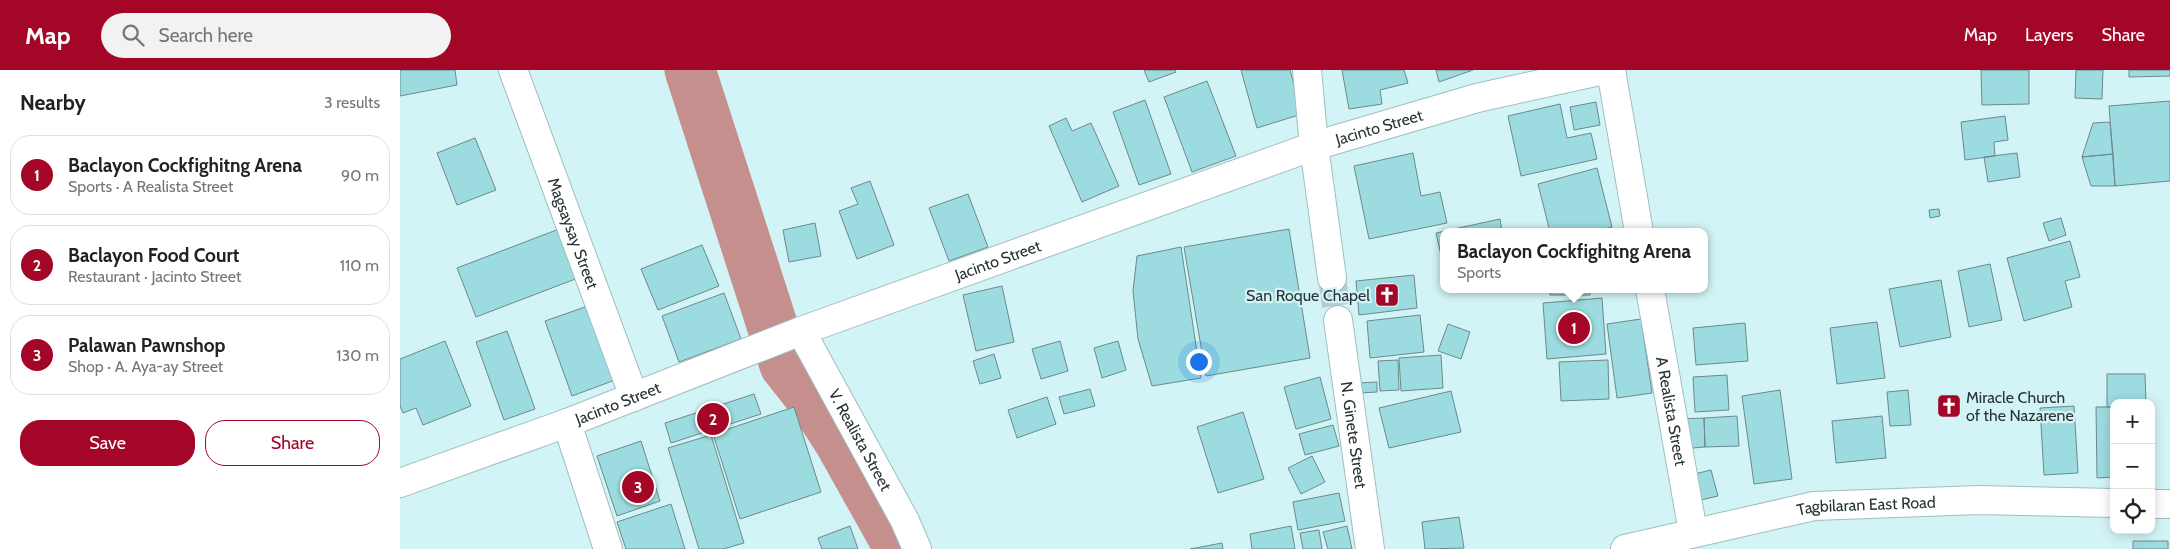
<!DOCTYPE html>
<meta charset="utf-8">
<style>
body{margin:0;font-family:Cabin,sans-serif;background:#f2f2f2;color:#222}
.controls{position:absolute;right:15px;bottom:15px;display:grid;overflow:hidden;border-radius:10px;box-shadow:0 2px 12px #0003}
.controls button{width:45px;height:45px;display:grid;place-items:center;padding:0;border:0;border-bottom:1px solid #e0e0e0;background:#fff;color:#222;font:25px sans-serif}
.you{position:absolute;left:798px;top:291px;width:18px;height:18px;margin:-12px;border:4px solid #fff;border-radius:50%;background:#1a73e8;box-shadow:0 0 0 8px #1a73e833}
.badge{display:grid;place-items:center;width:32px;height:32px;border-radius:50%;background:#a30626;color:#fff;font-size:16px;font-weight:700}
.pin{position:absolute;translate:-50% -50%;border:2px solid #fff;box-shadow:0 1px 5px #0006}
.popup{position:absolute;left:1040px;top:158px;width:268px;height:65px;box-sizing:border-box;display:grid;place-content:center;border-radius:10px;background:#fff;filter:drop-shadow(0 1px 4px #0005);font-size:16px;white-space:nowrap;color:#767676}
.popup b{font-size:19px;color:#222}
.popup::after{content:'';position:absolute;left:50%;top:100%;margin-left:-10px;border:10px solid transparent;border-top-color:#fff}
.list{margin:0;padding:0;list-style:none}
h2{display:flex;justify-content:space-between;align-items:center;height:65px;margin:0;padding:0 20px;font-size:21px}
h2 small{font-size:16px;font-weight:400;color:#767676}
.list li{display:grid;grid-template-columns:32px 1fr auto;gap:15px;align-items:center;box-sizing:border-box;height:80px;margin:0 10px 10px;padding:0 10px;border:1px solid #e0e0e0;border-radius:20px}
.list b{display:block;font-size:19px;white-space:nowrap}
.list p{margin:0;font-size:16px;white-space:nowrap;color:#767676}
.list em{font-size:16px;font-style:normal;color:#767676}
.actions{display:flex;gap:10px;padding:15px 20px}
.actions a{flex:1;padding:11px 0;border:1px solid #a30626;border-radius:20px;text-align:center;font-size:18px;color:#a30626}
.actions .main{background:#a30626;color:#fff}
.icon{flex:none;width:28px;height:28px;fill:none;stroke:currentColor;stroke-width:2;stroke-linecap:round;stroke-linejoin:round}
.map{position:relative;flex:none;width:1770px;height:479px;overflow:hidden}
header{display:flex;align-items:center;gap:30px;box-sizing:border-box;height:70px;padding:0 25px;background:#a30626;color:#fff}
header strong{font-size:24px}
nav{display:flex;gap:28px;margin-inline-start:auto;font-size:18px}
.search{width:350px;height:45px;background:#f2f2f2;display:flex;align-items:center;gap:12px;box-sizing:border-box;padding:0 18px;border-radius:28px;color:#767676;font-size:19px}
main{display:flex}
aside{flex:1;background:#fff}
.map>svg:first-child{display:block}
</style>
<header>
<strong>Map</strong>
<div class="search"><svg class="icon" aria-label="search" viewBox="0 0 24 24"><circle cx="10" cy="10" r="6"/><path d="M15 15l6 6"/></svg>Search here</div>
<nav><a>Map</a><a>Layers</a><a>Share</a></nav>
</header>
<main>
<aside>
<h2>Nearby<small>3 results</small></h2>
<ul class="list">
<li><span class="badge">1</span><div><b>Baclayon Cockfighitng Arena</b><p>Sports · A Realista Street</p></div><em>90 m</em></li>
<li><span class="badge">2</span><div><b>Baclayon Food Court</b><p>Restaurant · Jacinto Street</p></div><em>110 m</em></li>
<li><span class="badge">3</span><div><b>Palawan Pawnshop</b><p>Shop · A. Aya-ay Street</p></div><em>130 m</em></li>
</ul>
<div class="actions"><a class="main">Save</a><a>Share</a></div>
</aside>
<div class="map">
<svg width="1770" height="479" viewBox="0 0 1770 479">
<rect width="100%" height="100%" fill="#d3f4f6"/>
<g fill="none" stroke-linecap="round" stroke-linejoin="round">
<path stroke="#c48f8d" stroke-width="51" d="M 290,0 L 385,295 L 415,333 L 440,372 L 500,479"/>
</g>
<path fill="#9cdce0" stroke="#6c898b" d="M 0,0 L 55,0 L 57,15 L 0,26 Z
M 744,0 L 775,0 L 776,2 L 749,12 Z
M 841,0 L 890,0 L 902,44 L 857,58 Z
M 942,0 L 1004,0 L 1008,13 L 980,20 L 982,34 L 949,39 Z
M 1036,0 L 1073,0 L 1039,12 Z
M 1581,0 L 1629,0 L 1629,34 L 1582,35 Z
M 1676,0 L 1703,0 L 1702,29 L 1675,28 Z
M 1729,0 L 1770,0 L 1770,6 L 1729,7 Z
M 807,11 L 836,86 L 792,102 L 764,27 Z
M 745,30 L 771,104 L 739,115 L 713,42 Z
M 1770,31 L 1770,111 L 1715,116 L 1709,36 Z
M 1196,32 L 1200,55 L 1174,60 L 1170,37 Z
M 1160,34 L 1167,68 L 1191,63 L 1197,89 L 1121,106 L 1108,46 Z
M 1605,46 L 1608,70 L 1594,72 L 1595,86 L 1565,90 L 1561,52 Z
M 666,48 L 672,61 L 691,53 L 719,116 L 682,132 L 649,56 Z
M 1710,52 L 1713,84 L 1682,87 L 1693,53 Z
M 75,68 L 96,120 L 57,135 L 37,83 Z
M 1013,83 L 1021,126 L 1040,122 L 1047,153 L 969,169 L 954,96 Z
M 1617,83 L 1620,107 L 1588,112 L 1584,87 Z
M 1713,84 L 1715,116 L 1691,116 L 1682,87 Z
M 1197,98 L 1212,157 L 1194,162 L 1150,162 L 1138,114 Z
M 470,111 L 494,175 L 457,189 L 439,141 L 458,134 L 451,118 Z
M 568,124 L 588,177 L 549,191 L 529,138 Z
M 1539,139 L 1540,146 L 1530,148 L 1529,140 Z
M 1661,148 L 1666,165 L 1649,171 L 1643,153 Z
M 1100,149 L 1102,162 L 1044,162 L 1043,194 L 1036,163 Z
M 415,153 L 421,186 L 389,192 L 383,160 Z
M 159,159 L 178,208 L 76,247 L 57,198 Z
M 889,159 L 910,288 L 806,306 L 784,177 Z
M 1670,171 L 1680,207 L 1665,211 L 1672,237 L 1624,251 L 1607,188 Z
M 302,175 L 319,216 L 258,240 L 241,199 Z
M 781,177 L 801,308 L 752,316 L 738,269 L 733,221 L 737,186 Z
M 1590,194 L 1602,250 L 1569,257 L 1558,201 Z
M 1014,205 L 1017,238 L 959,245 L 956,211 Z
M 1541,210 L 1551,267 L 1500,277 L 1489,219 Z
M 602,216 L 614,272 L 576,281 L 563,225 Z
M 1150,219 L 1190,219 L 1190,225 L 1150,225 Z
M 324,223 L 341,269 L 279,292 L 262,246 Z
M 1202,228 L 1206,284 L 1147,289 L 1143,233 Z
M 188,236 L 215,310 L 172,326 L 145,251 Z
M 1020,245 L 1024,282 L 970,288 L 967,251 Z
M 1241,249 L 1252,323 L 1217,328 L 1207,254 Z
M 1477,252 L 1485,308 L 1437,314 L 1430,258 Z
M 1345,253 L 1348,291 L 1296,295 L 1293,258 Z
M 1048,254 L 1070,262 L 1061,289 L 1038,281 Z
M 107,261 L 135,339 L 104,350 L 76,272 Z
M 45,271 L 71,336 L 23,355 L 16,338 L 3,343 L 0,336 L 0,289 Z
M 660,271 L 668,301 L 641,309 L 632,279 Z
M 718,271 L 726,300 L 702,308 L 694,278 Z
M 594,284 L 601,308 L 580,314 L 573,291 Z
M 1041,285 L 1043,318 L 1001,321 L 999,288 Z
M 998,290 L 999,320 L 980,321 L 978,291 Z
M 1208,290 L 1209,329 L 1161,331 L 1159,292 Z
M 1707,304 L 1745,304 L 1746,333 L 1714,333 L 1714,337 L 1707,337 Z
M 1327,305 L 1329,340 L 1295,342 L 1293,307 Z
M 920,307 L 931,349 L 896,359 L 884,317 Z
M 977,312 L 977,322 L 960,323 L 959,313 Z
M 690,319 L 695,336 L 664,344 L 659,327 Z
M 1380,320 L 1392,409 L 1354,414 L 1342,326 Z
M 1508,320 L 1511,355 L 1490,356 L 1487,322 Z
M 1051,321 L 1061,362 L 989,378 L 979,338 Z
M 354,324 L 361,344 L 271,373 L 265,353 Z
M 647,327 L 656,354 L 617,368 L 608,340 Z
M 1674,336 L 1678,403 L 1644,405 L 1640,338 Z
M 394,337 L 421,422 L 340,449 L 313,364 Z
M 1696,337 L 1714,337 L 1714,407 L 1697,408 Z
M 843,342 L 864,409 L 818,423 L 797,357 Z
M 1337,346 L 1339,376 L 1305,377 L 1304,348 Z
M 1482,346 L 1486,388 L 1436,393 L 1432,351 Z
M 1304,348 L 1305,377 L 1281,379 L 1280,349 Z
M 933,355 L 939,376 L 905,385 L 899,364 Z
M 311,365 L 344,473 L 323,479 L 299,479 L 268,378 Z
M 241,371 L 260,431 L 217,446 L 197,386 Z
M 912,386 L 925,412 L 901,424 L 888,398 Z
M 1311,400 L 1318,426 L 1292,432 L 1286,406 Z
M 939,423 L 945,451 L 898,460 L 893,432 Z
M 271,434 L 285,479 L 226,479 L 217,452 Z
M 1059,447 L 1064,478 L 1025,479 L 1022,452 Z
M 450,456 L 458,479 L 422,479 L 418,468 Z
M 891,456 L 895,479 L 852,479 L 850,464 Z
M 947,456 L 952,479 L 928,479 L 923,462 Z
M 919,460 L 922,479 L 903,479 L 900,463 Z
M 1733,471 L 1768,471 L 1768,479 L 1733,479 Z
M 822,473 L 823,479 L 790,479 Z"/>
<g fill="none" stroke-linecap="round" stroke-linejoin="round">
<path stroke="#b1cdcf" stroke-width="28" stroke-dasharray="28 14" stroke-linecap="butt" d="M 932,208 L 938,250"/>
<defs>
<g id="minor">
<path id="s1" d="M 113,0 L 234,327"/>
<path d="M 907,0 L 914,76 L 932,208"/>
<path d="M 1211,0 L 1239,162"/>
<path id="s2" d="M 1250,219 L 1293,462"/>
<path id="s3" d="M 938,250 L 970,479"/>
<path id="s4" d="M 401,261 L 505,451 L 517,479"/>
<path d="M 167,353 L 208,479"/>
<path id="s5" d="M 0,413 L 167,353 L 401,261 L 914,76 L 1077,28 L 1204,0"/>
</g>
<g id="major">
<path d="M 1751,434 L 1770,434"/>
<path id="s6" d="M 1225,479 L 1414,436 L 1579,430 L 1714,433"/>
</g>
</defs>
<use href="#minor" stroke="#9fbec0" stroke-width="30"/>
<use href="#major" stroke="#9fbec0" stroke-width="30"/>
<use href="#minor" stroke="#fff" stroke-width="28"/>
<use href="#major" stroke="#fff" stroke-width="28"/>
</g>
<defs>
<symbol id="church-square" viewBox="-11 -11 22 22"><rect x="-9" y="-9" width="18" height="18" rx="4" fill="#a30626" stroke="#d3f4f6"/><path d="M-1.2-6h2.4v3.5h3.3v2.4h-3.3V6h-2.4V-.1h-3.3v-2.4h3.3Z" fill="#fff"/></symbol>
</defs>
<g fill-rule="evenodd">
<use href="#church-square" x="973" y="211" width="28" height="28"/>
<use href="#church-square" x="1535" y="322" width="28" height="28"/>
</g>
<g text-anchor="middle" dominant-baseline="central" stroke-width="4.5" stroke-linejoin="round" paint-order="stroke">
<g font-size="16" fill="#273334" stroke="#d3f4f6">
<text stroke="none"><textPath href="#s5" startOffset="1042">Jacinto Street</textPath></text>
<text stroke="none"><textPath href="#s1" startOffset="174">Magsaysay Street</textPath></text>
<text stroke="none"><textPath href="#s5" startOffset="638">Jacinto Street</textPath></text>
<text stroke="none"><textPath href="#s5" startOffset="232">Jacinto Street</textPath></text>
<text stroke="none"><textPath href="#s2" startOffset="124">A Realista Street</textPath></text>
<text stroke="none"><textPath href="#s3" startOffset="116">N. Ginete Street</textPath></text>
<text stroke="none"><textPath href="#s4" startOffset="124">V. Realista Street</textPath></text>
<text stroke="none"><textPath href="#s6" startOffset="246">Tagbilaran East Road</textPath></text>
</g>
<g font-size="16" fill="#273334" stroke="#d3f4f6" text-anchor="end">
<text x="970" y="225">San Roque Chapel</text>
<text x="1566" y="327" text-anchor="start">Miracle Church<tspan x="1566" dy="18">of the Nazarene</tspan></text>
</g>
</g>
</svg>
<div class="controls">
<button>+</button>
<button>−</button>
<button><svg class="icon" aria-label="locate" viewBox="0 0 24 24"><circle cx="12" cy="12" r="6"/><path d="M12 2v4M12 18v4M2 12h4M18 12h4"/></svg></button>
</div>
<div class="you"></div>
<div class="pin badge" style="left:1174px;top:258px">1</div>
<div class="popup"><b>Baclayon Cockfighitng Arena</b>Sports</div>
<div class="pin badge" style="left:313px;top:349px">2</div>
<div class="pin badge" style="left:238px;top:417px">3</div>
</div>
</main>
